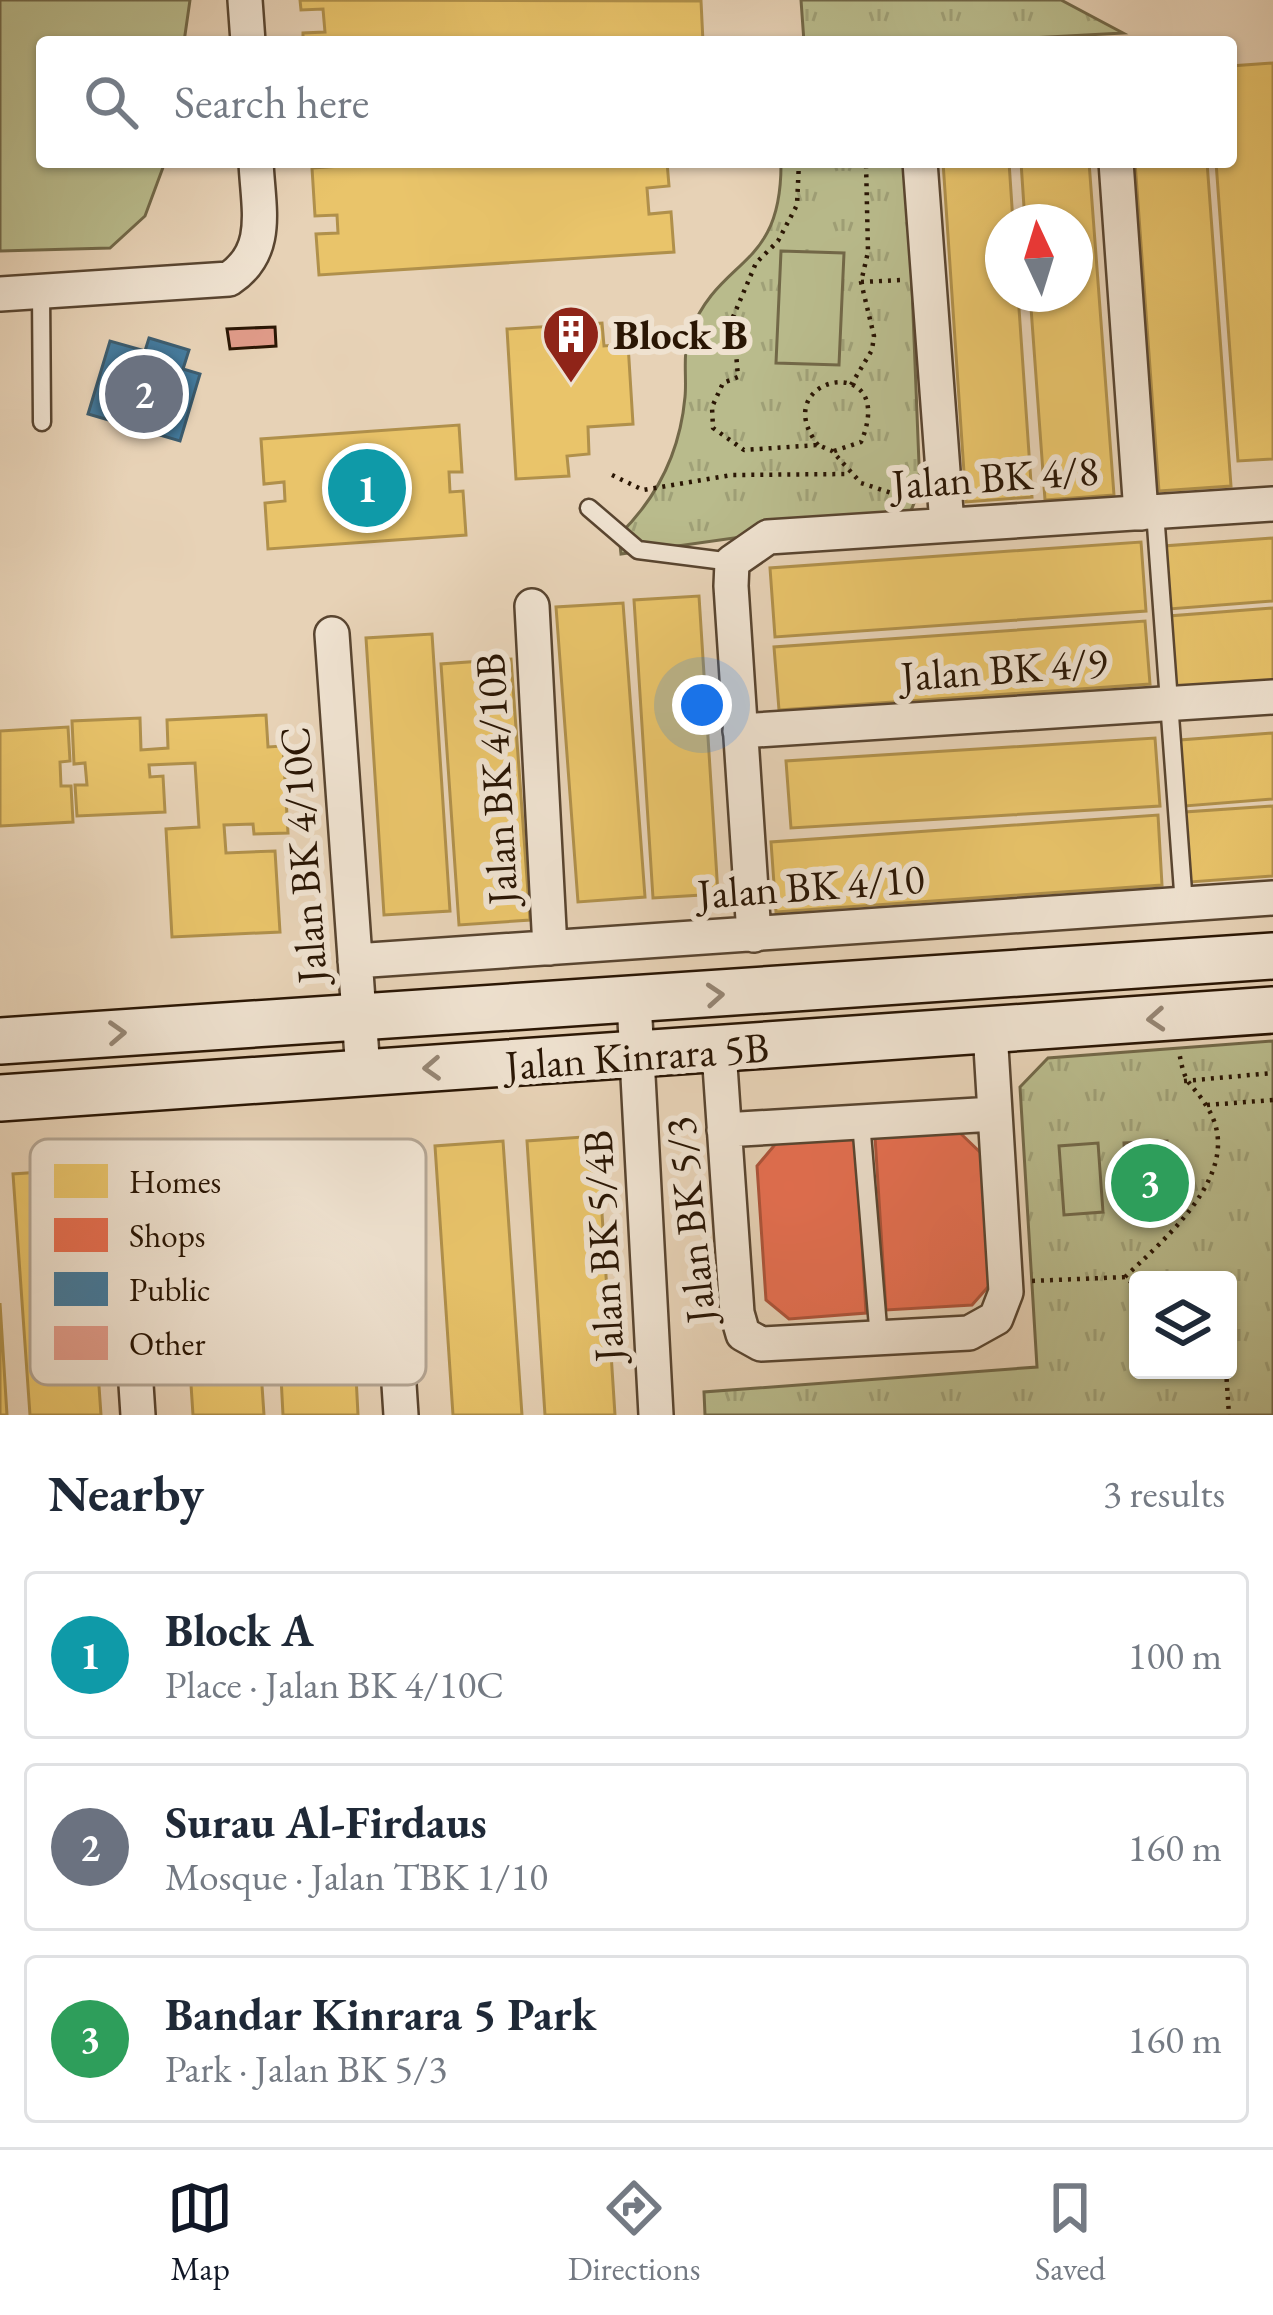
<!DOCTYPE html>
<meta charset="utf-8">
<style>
body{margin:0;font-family:"EB Garamond",serif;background:#f2f2f3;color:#1f2937}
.controls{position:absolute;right:36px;bottom:36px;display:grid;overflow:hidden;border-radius:12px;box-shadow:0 3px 9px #0004}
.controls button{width:108px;height:108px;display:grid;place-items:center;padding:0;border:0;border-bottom:3px solid #e0e1e3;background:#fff;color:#1f2937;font:60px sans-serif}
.compass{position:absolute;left:985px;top:204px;width:108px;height:108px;border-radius:50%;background:#fff;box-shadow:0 3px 9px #0004;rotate:356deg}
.you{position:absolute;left:702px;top:705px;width:42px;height:42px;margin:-30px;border:9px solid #fff;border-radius:50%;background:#1a73e8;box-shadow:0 0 0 18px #1a73e833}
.badge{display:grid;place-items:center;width:78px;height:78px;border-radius:50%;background:#111827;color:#fff;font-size:39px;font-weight:700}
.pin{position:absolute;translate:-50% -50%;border:6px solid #fff;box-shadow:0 3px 12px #0006}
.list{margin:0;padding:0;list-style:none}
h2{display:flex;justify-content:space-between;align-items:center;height:156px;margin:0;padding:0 48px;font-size:51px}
h2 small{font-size:39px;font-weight:400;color:#747a83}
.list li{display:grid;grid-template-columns:78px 1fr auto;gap:36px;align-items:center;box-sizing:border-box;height:168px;margin:0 24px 24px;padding:0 24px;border:3px solid #e0e1e3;border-radius:12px}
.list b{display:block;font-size:45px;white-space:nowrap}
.list p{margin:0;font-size:39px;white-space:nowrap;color:#747a83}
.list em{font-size:39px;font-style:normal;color:#747a83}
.icon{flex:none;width:66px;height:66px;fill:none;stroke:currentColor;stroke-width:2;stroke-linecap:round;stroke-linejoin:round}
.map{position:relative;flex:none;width:1273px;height:1415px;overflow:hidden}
.search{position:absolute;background:#fff;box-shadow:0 3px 9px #0004;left:36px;right:36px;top:36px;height:132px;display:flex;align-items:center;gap:30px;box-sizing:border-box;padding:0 42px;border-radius:12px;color:#747a83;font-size:45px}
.sheet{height:732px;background:#fff}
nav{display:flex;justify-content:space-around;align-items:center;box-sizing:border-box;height:168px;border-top:3px solid #e0e1e3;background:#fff;font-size:33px;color:#747a83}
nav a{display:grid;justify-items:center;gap:6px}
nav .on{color:#111827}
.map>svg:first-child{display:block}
</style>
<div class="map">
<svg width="1273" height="1415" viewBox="0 0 1273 1415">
<defs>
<pattern id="park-tufts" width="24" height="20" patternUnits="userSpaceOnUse" patternTransform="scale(3)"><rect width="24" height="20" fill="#b9bb8c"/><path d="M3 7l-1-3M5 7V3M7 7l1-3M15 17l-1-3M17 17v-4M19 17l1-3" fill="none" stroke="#9fa077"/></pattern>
</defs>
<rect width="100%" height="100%" fill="#e7d2b6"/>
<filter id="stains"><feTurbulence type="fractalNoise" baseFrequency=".00167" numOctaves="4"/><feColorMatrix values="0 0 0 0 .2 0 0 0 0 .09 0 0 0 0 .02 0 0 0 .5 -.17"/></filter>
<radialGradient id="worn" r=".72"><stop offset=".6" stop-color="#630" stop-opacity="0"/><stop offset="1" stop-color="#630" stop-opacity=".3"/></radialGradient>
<path fill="url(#park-tufts)" stroke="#726848" stroke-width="3" fill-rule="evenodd" d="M 801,0 L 1061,0 L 1123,33 L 959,42 L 804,42 Z
M 781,162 L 907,162 L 920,489 L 910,513 L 621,554 L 619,535 C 658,497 680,452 685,397 C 687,377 682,353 690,333 C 720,255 782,271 781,162 Z
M 1273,1041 L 1273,1415 L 705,1415 L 704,1392 L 1037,1367 L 1020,1087 L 1048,1058 ZM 1138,1280 L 1228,1280 L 1228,1370 L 1138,1370 Z"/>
<path fill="#b9bb8c" stroke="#726848" stroke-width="3" d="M 0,0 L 190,0 L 184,42 L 42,42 L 42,162 L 165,162 L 145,216 L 110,248 L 0,251 Z
M 781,251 L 844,253 L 839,365 L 776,363 Z
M 1167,1141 L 1171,1207 L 1127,1210 L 1124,1143 Z
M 1098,1143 L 1103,1212 L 1064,1215 L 1059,1146 Z"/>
<path fill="#e9c46a" stroke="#b0904b" stroke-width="3" d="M 300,0 L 701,1 L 703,42 L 303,42 L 303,33 L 325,32 L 323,9 L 301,10 Z
M 1273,63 L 1273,459 L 1238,461 L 1216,162 L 1231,162 L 1231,66 Z
M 402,162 L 667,162 L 669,186 L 647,188 L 649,214 L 671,212 L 674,252 L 319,275 L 316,234 L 338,233 L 337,215 L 315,216 L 312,168 Z
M 943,162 L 1009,162 L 1013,222 L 1003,222 L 1003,294 L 1018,294 L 1032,497 L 966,502 Z
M 1021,162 L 1089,162 L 1114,495 L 1045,500 L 1030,294 L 1075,294 L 1075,222 L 1025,222 Z
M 1135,162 L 1207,162 L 1231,486 L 1159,491 Z
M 602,323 L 604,346 L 628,344 L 633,424 L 588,427 L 589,454 L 567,456 L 569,476 L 516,479 L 507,329 Z
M 459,425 L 462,472 L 449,472 L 450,492 L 463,491 L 466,535 L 268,549 L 265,503 L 285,501 L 284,482 L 264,484 L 261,439 Z
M 1273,538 L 1273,601 L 1169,609 L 1164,546 Z
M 1141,542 L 1146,611 L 775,637 L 770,568 Z
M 699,596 L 718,894 L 653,898 L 634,600 Z
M 623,603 L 645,897 L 578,902 L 556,607 Z
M 1273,608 L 1273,682 L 1174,689 L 1169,616 Z
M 1145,621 L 1150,684 L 779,710 L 774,647 Z
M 432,634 L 450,911 L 384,915 L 366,638 Z
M 511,659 L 530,920 L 459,925 L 441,664 Z
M 266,715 L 268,747 L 283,746 L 288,833 L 254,834 L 253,824 L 224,825 L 226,853 L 275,851 L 280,932 L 172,937 L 166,829 L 199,827 L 195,763 L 149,765 L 150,777 L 163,776 L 165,812 L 77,816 L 75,785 L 87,785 L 85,763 L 74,764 L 72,721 L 140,718 L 141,750 L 168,748 L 167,720 Z
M 68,727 L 70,761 L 60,762 L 61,786 L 71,786 L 73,822 L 0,826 L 0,731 Z
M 1273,733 L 1273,799 L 1185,806 L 1180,740 Z
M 1155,738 L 1160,806 L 791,828 L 786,761 Z
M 1273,806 L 1273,876 L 1190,882 L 1185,812 Z
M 1158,815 L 1162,885 L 776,912 L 771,842 Z
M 597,1136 L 615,1415 L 545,1415 L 527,1141 Z
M 503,1141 L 522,1415 L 453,1415 L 435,1146 Z
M 345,1161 L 358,1415 L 283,1415 L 270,1165 Z
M 247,1164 L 264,1415 L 193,1415 L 177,1169 Z
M 84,1169 L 101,1415 L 30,1415 L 13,1174 Z
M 0,1303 L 7,1415 L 0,1415 Z"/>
<path fill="#e76f51" stroke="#ae543a" stroke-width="3" d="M 958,1131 L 984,1156 L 995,1279 L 972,1305 L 886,1310 L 875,1137 Z
M 856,1137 L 866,1313 L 789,1319 L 766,1300 L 757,1166 L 778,1141 Z"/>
<path fill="#457b9d" stroke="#3d5d6f" stroke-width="3" d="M 149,338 L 189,350 L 183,369 L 200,374 L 180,441 L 88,414 L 110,341 L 145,351 Z"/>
<path fill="#e09b89" stroke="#2a1604" stroke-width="3" d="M 275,327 L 276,346 L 230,349 L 227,329 Z"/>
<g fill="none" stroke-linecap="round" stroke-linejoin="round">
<defs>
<path id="lane" d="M 41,292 L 42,422
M 589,508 L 638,550 L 732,562
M 1155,512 L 1184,905
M 861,1122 L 879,1339"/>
<path id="street" d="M 245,0 L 248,42
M 920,162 L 947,525
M 1116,162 L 1141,513
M 0,294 L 229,279 C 271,251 258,208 256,162
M 532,606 L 550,948
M 332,634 L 363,1071
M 740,731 L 1273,697
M 754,935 L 731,586 L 732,562 L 768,537 L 1273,504
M 355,961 L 1273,898
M 634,1001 L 656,1415
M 719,1051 L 737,1313 L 743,1334 L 761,1344 L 969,1333 L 996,1318 L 1006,1292 L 990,1031
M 724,1130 L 994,1114
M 385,1170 L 401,1415
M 123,1185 L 138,1415"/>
<path id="secondary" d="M 0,1041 L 1273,956
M 0,1098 L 1273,1010"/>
</defs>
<use href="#lane" stroke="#594530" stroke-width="21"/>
<use href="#street" stroke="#594530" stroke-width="38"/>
<use href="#secondary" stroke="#2a1604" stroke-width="50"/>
<path stroke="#2a1604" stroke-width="4.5" stroke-dasharray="3 6" stroke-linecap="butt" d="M 799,162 L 797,205 L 778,241 L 756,263 L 733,317 L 738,377 L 723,383 L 712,407 L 713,428 L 744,450 L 818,445 L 832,451 L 861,483 L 904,497
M 861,282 L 902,280
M 851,385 L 872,350 L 874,336 L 861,282 L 868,252 L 866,162
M 818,445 C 764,376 900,349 861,442 L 834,451
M 612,475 L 643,490 L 732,475 L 848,474
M 1184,1081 L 1273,1073
M 1207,1105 L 1273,1100
M 1125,1277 C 1164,1239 1248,1171 1207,1107 C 1191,1080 1185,1089 1179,1051
M 1032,1281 L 1125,1277 L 1138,1288
M 1226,1370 L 1229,1415"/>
<use href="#lane" stroke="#efe2d0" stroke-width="16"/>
<use href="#street" stroke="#efe2d0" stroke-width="33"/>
<use href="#secondary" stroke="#efe2d0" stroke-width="45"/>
</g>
<defs><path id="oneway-chevron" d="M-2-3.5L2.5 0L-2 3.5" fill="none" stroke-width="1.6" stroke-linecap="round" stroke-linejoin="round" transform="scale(3)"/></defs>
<g stroke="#968674">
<use href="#oneway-chevron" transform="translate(715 995) rotate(-4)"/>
<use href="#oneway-chevron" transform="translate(1156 1019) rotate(176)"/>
<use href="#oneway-chevron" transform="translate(117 1033) rotate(-3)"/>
<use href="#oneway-chevron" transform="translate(432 1068) rotate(177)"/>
</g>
<defs>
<symbol id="building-pin" viewBox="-11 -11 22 30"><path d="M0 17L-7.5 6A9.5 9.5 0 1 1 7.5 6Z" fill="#8f2418" stroke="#efe2d0"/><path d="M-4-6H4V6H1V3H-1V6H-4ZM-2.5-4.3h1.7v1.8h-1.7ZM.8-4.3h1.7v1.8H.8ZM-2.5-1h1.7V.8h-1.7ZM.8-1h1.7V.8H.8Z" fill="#fff"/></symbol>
</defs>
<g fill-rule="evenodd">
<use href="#building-pin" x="538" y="301" width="66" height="90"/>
</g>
<g text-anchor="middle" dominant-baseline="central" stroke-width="12" stroke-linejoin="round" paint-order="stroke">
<g font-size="42" font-weight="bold" fill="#2a1604" stroke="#efe2d0" text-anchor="start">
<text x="613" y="334">Block B</text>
</g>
<g font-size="42" fill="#2a1604" stroke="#efe2d0">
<text transform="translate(995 477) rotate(-4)">Jalan BK 4/8</text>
<text transform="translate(1004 669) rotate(-4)">Jalan BK 4/9</text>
<text transform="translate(496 779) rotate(-93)">Jalan BK 4/10B</text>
<text transform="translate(303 855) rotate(-94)">Jalan BK 4/10C</text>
<text transform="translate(811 886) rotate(-4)">Jalan BK 4/10</text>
<text transform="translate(637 1056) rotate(-4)">Jalan Kinrara 5B</text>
<text transform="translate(690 1220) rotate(-96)">Jalan BK 5/3</text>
<text transform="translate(603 1246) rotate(-93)">Jalan BK 5/4B</text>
</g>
</g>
<rect x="30" y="1139" width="396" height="246" rx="18" fill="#efe2d0" stroke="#b4a593" stroke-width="3"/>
<rect x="54" y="1164" width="54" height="34" fill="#e9c46a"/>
<rect x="54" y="1218" width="54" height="34" fill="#e76f51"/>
<rect x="54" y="1272" width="54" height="34" fill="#457b9d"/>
<rect x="54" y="1326" width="54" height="34" fill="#e09b89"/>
<g font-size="33" fill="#2a1604">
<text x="129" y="1193">Homes</text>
<text x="129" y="1247">Shops</text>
<text x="129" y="1301">Public</text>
<text x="129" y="1355">Other</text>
</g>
<rect width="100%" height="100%" filter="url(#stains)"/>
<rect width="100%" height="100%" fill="url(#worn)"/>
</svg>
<div class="controls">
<button><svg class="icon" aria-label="layers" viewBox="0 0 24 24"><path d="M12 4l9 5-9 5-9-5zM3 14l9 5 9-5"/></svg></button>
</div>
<svg class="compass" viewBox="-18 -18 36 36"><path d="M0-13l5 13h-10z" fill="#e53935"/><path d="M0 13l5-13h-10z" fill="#747a83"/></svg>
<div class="you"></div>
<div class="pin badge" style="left:367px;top:488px;background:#0f9aa8">1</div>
<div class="pin badge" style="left:144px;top:394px;background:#6b7280">2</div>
<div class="pin badge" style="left:1150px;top:1183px;background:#2e9e5b">3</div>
<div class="search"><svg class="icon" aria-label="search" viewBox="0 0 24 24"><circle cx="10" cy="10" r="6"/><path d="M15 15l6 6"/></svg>Search here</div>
</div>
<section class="sheet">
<h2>Nearby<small>3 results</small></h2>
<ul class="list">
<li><span class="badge" style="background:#0f9aa8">1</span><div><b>Block A</b><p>Place · Jalan BK 4/10C</p></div><em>100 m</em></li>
<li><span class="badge" style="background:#6b7280">2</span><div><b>Surau Al-Firdaus</b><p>Mosque · Jalan TBK 1/10</p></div><em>160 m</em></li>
<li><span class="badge" style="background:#2e9e5b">3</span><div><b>Bandar Kinrara 5 Park</b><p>Park · Jalan BK 5/3</p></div><em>160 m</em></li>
</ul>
</section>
<nav>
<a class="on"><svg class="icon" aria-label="map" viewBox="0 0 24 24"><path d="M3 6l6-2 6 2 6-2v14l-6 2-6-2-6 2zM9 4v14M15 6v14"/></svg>Map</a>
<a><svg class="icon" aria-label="directions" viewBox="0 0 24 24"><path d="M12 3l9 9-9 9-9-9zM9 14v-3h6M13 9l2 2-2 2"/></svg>Directions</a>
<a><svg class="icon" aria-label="saved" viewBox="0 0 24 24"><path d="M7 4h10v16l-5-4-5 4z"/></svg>Saved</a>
</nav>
